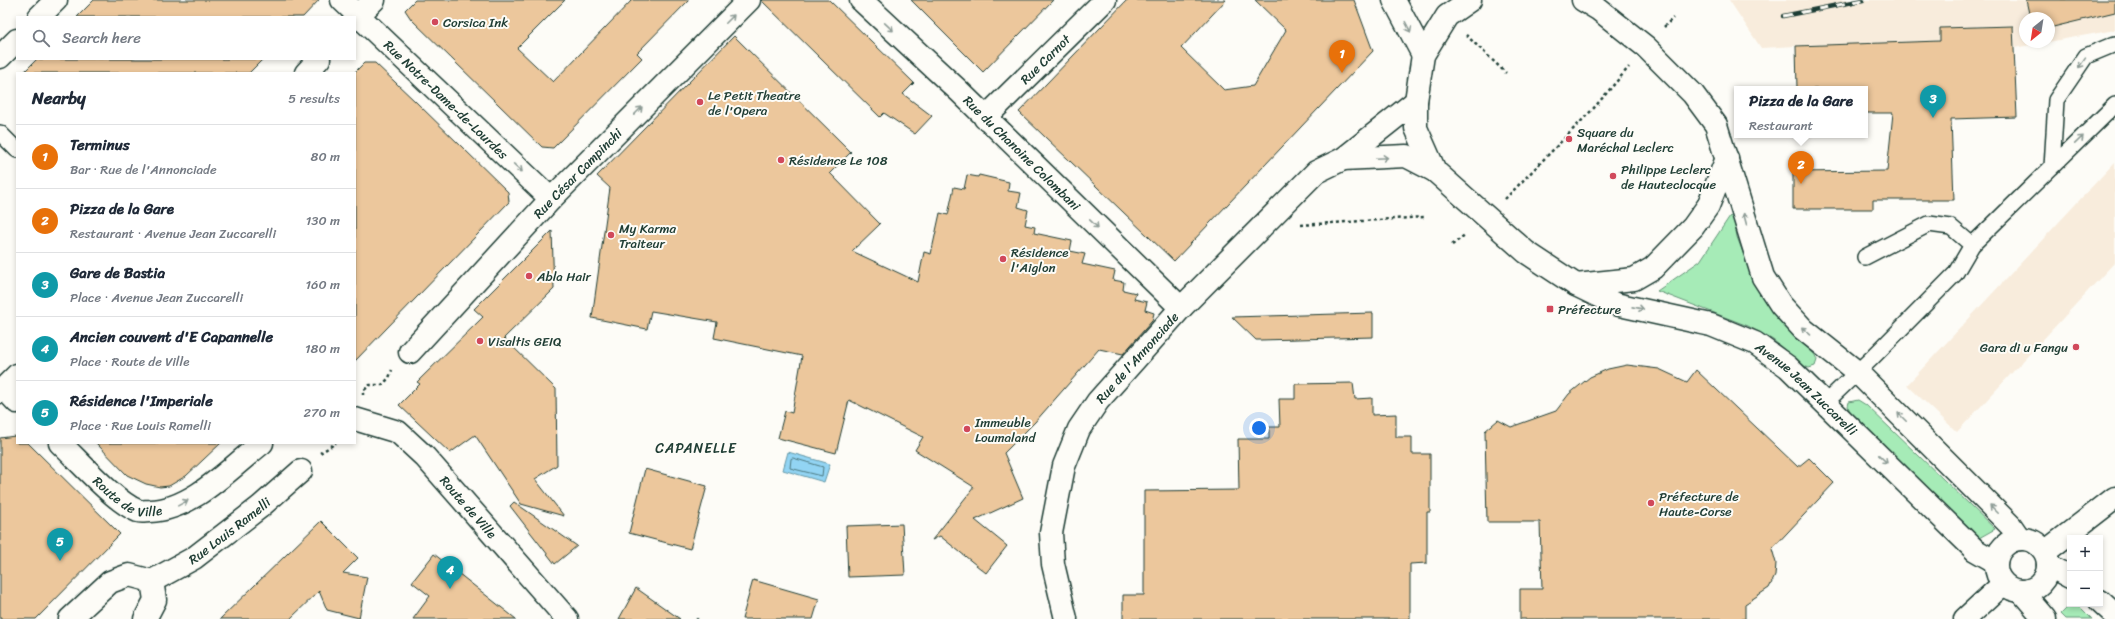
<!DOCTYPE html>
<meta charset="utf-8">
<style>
body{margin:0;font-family:Sriracha,sans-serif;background:#f6f6f7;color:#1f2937}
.controls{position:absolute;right:12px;bottom:12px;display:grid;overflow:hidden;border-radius:0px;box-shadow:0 2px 6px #0003}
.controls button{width:36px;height:36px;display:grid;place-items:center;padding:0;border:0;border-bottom:1px solid #e0e1e3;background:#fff;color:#1f2937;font:20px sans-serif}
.compass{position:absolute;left:2019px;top:12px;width:36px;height:36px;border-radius:50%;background:#fff;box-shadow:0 2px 6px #0003;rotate:210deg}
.you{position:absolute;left:1259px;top:428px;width:14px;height:14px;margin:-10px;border:3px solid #fff;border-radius:50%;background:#1a73e8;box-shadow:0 0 0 6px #1a73e833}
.badge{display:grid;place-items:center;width:26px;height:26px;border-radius:50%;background:#d1495b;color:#fff;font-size:13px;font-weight:700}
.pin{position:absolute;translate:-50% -33px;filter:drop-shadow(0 1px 2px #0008)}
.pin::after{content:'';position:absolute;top:21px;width:14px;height:12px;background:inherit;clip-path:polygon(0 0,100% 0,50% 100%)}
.popup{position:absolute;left:1734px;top:86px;width:134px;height:52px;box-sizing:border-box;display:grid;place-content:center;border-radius:0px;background:#fff;filter:drop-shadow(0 1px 3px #0005);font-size:13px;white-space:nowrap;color:#747a83}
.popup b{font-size:15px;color:#1f2937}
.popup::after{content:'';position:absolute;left:50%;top:100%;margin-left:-8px;border:8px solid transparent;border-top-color:#fff}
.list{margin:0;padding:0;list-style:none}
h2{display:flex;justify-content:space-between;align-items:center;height:52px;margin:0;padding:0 16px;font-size:17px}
h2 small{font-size:13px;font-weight:400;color:#747a83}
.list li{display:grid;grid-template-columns:26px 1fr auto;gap:12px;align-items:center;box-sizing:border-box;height:64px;padding:0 16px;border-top:1px solid #e0e1e3}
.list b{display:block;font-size:15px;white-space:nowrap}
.list p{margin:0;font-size:13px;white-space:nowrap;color:#747a83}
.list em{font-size:13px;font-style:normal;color:#747a83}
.icon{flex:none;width:22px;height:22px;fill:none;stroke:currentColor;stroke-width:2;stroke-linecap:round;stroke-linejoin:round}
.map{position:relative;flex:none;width:2115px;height:619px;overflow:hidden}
.search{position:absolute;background:#fff;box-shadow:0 2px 6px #0003;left:16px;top:16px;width:340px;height:44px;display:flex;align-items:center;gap:10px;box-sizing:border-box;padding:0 14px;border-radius:0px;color:#747a83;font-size:15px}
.panel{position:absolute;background:#fff;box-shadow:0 2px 6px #0003;left:16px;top:72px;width:340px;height:372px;border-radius:0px}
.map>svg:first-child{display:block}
</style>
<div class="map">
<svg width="2115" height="619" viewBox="0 0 2115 619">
<rect width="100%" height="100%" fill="#fdfcf7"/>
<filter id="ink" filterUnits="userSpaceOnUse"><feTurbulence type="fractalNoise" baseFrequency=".025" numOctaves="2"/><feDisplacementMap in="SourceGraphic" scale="8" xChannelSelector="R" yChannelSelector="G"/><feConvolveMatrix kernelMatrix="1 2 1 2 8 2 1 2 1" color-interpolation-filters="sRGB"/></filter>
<g filter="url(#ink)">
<path fill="#f8ecdc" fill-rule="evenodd" d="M 1729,0 L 2115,0 L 2115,30 L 2003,50 L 2002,26 L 1976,26 L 1975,40 L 1964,40 L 1963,27 L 1940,28 L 1940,41 L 1796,46 L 1761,48 ZM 2025,18 L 2049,18 L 2049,42 L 2025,42 Z
M 2115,162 L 2115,262 L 1957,432 L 1907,385 Z"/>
<path fill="#a6ebb7" stroke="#629476" d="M 1730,216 L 1734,219 L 1737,237 L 1749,268 L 1796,337 L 1815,355 L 1817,360 L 1815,366 L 1809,368 L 1804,366 L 1773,340 L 1748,326 L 1657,291 L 1700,261 Z
M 1858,400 L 1866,405 L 1995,529 L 1979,538 L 1851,416 L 1848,406 L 1849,402 Z
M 2071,604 L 2077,604 L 2092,619 L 2066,619 L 2061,614 Z"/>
<path fill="#92d4f3" stroke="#6498a7" d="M 788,452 L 830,464 L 824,482 L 783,470 Z"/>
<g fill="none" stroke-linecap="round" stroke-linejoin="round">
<path stroke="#4d7980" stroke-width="1" d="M 793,458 L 823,467 L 822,476 L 790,468 L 791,459 Z"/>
</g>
<path fill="#ecc79c" stroke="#1f3d34" d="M 94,0 L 319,0 L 303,17 L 77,17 Z
M 415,0 L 565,0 L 517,48 L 553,82 L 632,0 L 689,0 L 637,53 L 642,58 L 553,148 L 542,147 L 411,19 L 405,10 Z
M 761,0 L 829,0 L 914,83 L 903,94 L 932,116 L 915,134 L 884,113 L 880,117 Z
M 911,0 L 1053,0 L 983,72 Z
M 1127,0 L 1226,0 L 1181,48 L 1224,90 L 1253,86 L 1286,30 L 1255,0 L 1354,0 L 1373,51 L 1174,261 L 1019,112 Z
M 2026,0 L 2115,0 L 2115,12 L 2049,28 L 2049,18 L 2030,18 Z
M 2013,26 L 2017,117 L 1951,119 L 1954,200 L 1873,200 L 1873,209 L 1793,209 L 1793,172 L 1887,171 L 1893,113 L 1865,113 L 1865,89 L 1797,89 L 1796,46 L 1940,41 L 1940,28 Z
M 734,36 L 851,152 L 830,173 L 880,224 L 852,251 L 918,282 L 924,252 L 931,254 L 940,213 L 948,215 L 954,187 L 964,189 L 967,175 L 978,177 L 979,175 L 1009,182 L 1008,191 L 1021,193 L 1018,207 L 1028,210 L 1025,225 L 1035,227 L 1034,233 L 1072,241 L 1070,251 L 1085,254 L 1082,264 L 1115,271 L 1113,280 L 1124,282 L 1123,290 L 1136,293 L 1134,299 L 1147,302 L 1145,310 L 1154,313 L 1152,321 L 1123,354 L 1099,349 L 1035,422 L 1004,453 L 1023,498 L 975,520 L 1007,546 L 986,573 L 940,536 L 932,540 L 974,487 L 915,450 L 923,437 L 849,400 L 836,453 L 778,438 L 785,411 L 792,413 L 802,356 L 714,338 L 717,322 L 651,311 L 647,329 L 592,318 L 610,188 L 597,176 Z
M 37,59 L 263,59 L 249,73 L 23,73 Z
M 364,63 L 375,63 L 416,102 L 508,192 L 509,202 L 355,361 L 355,72 Z
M 552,231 L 554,289 L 504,338 L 556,389 L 557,465 L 535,479 L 564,516 L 521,504 L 475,435 L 450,453 L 399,405 L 420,384 L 417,382 L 483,317 L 474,309 Z
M 1373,313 L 1373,337 L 1261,340 L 1256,340 L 1232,317 Z
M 1627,365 L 1659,369 L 1687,382 L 1696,370 L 1798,467 L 1809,458 L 1834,483 L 1772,549 L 1776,563 L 1775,576 L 1769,588 L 1745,604 L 1745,619 L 1520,619 L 1520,589 L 1542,589 L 1540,522 L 1487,522 L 1485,431 L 1498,420 L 1511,427 L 1556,411 L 1569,394 L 1590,377 L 1608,369 Z
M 1353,383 L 1355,399 L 1372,398 L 1372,415 L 1396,414 L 1396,437 L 1412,437 L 1412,454 L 1430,454 L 1430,512 L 1427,512 L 1427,563 L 1410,564 L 1410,619 L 1123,619 L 1123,595 L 1144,595 L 1144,491 L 1239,490 L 1238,439 L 1269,439 L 1269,427 L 1280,427 L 1279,399 L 1295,399 L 1295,384 Z
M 15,436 L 17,437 L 17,443 L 28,443 L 120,534 L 36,619 L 0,619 L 0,438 Z
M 96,443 L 221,443 L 186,476 L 169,486 L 160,487 L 146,484 L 127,475 Z
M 645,469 L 707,486 L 690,549 L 629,533 Z
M 514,502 L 577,546 L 555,564 L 510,506 Z
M 321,521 L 358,558 L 343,573 L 367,577 L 359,618 L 327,610 L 319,591 L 290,619 L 220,619 Z
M 902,524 L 905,575 L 848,577 L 846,526 Z
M 434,554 L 516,619 L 413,619 L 430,596 L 412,582 Z
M 753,580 L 819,599 L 813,619 L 742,619 Z
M 636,588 L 680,619 L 619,619 Z"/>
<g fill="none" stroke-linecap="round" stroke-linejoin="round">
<defs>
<path id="service" d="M 0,133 L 17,150
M 2052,167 L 2056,100 L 2086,56 L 2115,44
M 1865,257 L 1929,224 L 1951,227 L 1972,245
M 1825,403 L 1872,358 L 1955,274 L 1972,245 L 2115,105"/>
<g id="minor">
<path id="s1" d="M 342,0 L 551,199"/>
<path id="s2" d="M 861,0 L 959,91 L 1181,308"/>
<path id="s3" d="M 985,118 L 1105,0"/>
<path d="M 1343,159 L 1406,156 L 1435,171"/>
<path id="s4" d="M 410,352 L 551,199 L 749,0"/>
<path d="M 2045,552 L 2115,498"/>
<path id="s5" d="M 70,619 L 110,582 L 129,575 L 152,581 L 194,558 L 260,507 L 301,471"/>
<path d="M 145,619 L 155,600 L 152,581"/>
<path id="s6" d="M 1066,619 L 1053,564 L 1051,533 L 1064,466 L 1079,429 L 1098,401 L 1181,308 L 1316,172 L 1343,159 L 1416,101"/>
<path d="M 1965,619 L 2003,584"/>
</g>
<g id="tertiary">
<path d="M 39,17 L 56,0"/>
<path d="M 355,19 L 374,0"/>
<path d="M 0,57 L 17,40"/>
<path d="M 306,73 L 319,59"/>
<path d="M 4,388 L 17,402"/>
<path d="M 0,392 L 17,375"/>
<path id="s7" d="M 355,419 L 398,432 L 425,457 L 567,619"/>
<path id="s8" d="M 60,443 C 79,461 115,502 138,511 C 141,512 146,511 150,511 C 192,510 230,468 262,443"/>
</g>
<g id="secondary">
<path d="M 1394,0 L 1423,55"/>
<path id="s9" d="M 1470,0 L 1447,16 L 1423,55 L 1416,101 L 1416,128 L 1435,171 L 1526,252 L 1576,285 L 1615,304 L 1711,325 L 1755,343 L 1788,367 L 1975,550 L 1996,562"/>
<path d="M 1583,0 L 1598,9 L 1646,47 L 1693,94 L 1716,125 L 1763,277 L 1781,305 L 1803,329 L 1857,372 L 2011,526 L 2020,539"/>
<path d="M 1576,285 L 1634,279 L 1653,268 L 1693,227 L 1708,206 L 1727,158"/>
<circle cx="2022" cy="565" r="26"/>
<path d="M 2048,565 L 2070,577"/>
<path d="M 2021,591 L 2045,619"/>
<path d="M 2100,601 L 2115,615"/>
</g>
</defs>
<use href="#service" stroke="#1f3d34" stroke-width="18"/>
<use href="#minor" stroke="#1f3d34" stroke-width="25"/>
<use href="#tertiary" stroke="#1f3d34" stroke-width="25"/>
<use href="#secondary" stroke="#1f3d34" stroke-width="25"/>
<path stroke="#1f3d34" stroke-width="2.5" stroke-dasharray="3 3" stroke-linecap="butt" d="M 1664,27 L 1673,18
M 1466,35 L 1506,73
M 1505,199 L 1593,109 L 1629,67
M 1301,225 L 1424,217
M 1452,245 L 1466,234
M 363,395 L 363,391 L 370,385 L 382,385 L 389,378 L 392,370
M 320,453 L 336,443
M 697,619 L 697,618"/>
<use href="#service" stroke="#fdfcf7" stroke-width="15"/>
<use href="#minor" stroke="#fdfcf7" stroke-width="22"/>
<use href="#tertiary" stroke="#fdfcf7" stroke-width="22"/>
<use href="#secondary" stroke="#fdfcf7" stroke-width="22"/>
<defs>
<path id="rail" d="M 1783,16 L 1863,0"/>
</defs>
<use href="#rail" stroke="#1f3d34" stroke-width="4.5"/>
<use href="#rail" stroke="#fdfcf7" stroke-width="3" stroke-dasharray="9" stroke-linecap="butt"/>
</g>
<defs><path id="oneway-shaft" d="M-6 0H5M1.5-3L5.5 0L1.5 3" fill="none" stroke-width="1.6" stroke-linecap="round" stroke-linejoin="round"/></defs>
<g stroke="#8e9c96">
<use href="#oneway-shaft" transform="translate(730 19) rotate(-45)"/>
<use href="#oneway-shaft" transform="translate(889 27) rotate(43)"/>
<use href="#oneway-shaft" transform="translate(1408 27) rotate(62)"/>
<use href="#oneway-shaft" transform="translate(2082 63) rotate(125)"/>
<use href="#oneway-shaft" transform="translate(638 111) rotate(-45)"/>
<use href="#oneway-shaft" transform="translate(2079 140) rotate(-44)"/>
<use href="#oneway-shaft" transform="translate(1382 158) rotate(-3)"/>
<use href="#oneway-shaft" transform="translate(518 168) rotate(43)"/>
<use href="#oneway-shaft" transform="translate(1745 219) rotate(-105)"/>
<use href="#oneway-shaft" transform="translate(1094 224) rotate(44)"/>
<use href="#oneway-shaft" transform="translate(1638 308) rotate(11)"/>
<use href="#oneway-shaft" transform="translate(1806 331) rotate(-139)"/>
<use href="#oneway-shaft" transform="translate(1902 417) rotate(-135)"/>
<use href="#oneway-shaft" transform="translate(1883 459) rotate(44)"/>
<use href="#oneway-shaft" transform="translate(183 503) rotate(-29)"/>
<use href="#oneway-shaft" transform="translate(1994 509) rotate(-135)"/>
</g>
</g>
<g fill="#d1495b" stroke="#fdfcf7" stroke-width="1.5">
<circle cx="435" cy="22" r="4"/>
<circle cx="700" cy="102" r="4"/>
<circle cx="1569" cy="139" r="4"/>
<circle cx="781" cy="160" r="4"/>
<circle cx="1613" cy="176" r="4"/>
<circle cx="611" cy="235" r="4"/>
<circle cx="1003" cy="259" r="4"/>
<circle cx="529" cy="276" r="4"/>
<rect x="1546" y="305" width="8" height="8" rx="2"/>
<circle cx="480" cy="341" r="4"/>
<circle cx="2076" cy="347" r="4"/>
<circle cx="967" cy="429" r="4"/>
<circle cx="1651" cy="503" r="4"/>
</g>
<g text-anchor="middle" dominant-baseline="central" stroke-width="4" stroke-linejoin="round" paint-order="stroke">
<g font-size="13" fill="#1f3d34" stroke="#fdfcf7" text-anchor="start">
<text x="443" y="22">Corsica Ink</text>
<text x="708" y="95">Le Petit Theatre<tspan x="708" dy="15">de l'Opera</tspan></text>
<text x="1577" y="132">Square du<tspan x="1577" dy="15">Maréchal Leclerc</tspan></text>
<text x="789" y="160">Résidence Le 108</text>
<text x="1621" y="169">Philippe Leclerc<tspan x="1621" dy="15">de Hauteclocque</tspan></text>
<text x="619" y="228">My Karma<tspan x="619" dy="15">Traiteur</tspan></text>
<text x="1011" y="252">Résidence<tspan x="1011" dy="15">l'Aiglon</tspan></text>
<text x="537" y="276">Abla Hair</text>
<text x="1558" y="309">Préfecture</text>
<text x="488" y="341">Visaltis GEIQ</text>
<text x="2068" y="347" text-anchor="end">Gara di u Fangu</text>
<text x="975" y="422">Immeuble<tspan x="975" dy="15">Loumaland</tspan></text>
<text x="1659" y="496">Préfecture de<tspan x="1659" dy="15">Haute-Corse</tspan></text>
</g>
<g font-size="13" fill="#1f3d34" stroke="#fdfcf7">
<text stroke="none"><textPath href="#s3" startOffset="84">Rue Carnot</textPath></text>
<text stroke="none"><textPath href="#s1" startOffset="144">Rue Notre-Dame-de-Lourdes</textPath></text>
<text stroke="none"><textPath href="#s2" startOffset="222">Rue du Chanoine Colombani</textPath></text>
<text stroke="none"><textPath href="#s4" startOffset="245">Rue César Campinchi</textPath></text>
<text stroke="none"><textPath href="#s6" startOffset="288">Rue de l'Annonciade</textPath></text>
<text stroke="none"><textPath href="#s9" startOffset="634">Avenue Jean Zuccarelli</textPath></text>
<text stroke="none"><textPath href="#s8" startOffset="89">Route de Ville</textPath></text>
<text stroke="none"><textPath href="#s7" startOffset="148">Route de Ville</textPath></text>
<text stroke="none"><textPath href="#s5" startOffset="191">Rue Louis Ramelli</textPath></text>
</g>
<g font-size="14" letter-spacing="1" fill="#1f3d34" stroke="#fdfcf7">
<text x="696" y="448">CAPANELLE</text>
</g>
</g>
</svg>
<div class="controls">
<button>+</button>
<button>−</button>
</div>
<svg class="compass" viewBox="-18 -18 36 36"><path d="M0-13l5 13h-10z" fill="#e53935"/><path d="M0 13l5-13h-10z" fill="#747a83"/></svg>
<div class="you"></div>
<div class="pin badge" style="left:1342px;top:73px;background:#e8710a">1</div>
<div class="pin badge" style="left:1801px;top:184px;background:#e8710a">2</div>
<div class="popup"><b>Pizza de la Gare</b>Restaurant</div>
<div class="pin badge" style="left:1933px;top:118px;background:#0f9aa8">3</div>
<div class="pin badge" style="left:450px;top:589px;background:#0f9aa8">4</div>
<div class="pin badge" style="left:60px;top:561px;background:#0f9aa8">5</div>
<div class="search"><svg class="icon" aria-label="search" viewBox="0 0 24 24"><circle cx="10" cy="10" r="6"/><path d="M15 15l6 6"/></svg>Search here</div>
<section class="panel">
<h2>Nearby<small>5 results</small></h2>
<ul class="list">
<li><span class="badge" style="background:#e8710a">1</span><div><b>Terminus</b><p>Bar · Rue de l'Annonciade</p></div><em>80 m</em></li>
<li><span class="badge" style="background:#e8710a">2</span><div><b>Pizza de la Gare</b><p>Restaurant · Avenue Jean Zuccarelli</p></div><em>130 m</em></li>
<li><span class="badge" style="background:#0f9aa8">3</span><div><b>Gare de Bastia</b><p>Place · Avenue Jean Zuccarelli</p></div><em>160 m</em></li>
<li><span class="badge" style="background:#0f9aa8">4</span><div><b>Ancien couvent d'E Capannelle</b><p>Place · Route de Ville</p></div><em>180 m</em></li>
<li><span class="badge" style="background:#0f9aa8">5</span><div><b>Résidence l'Imperiale</b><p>Place · Rue Louis Ramelli</p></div><em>270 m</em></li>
</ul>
</section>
</div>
